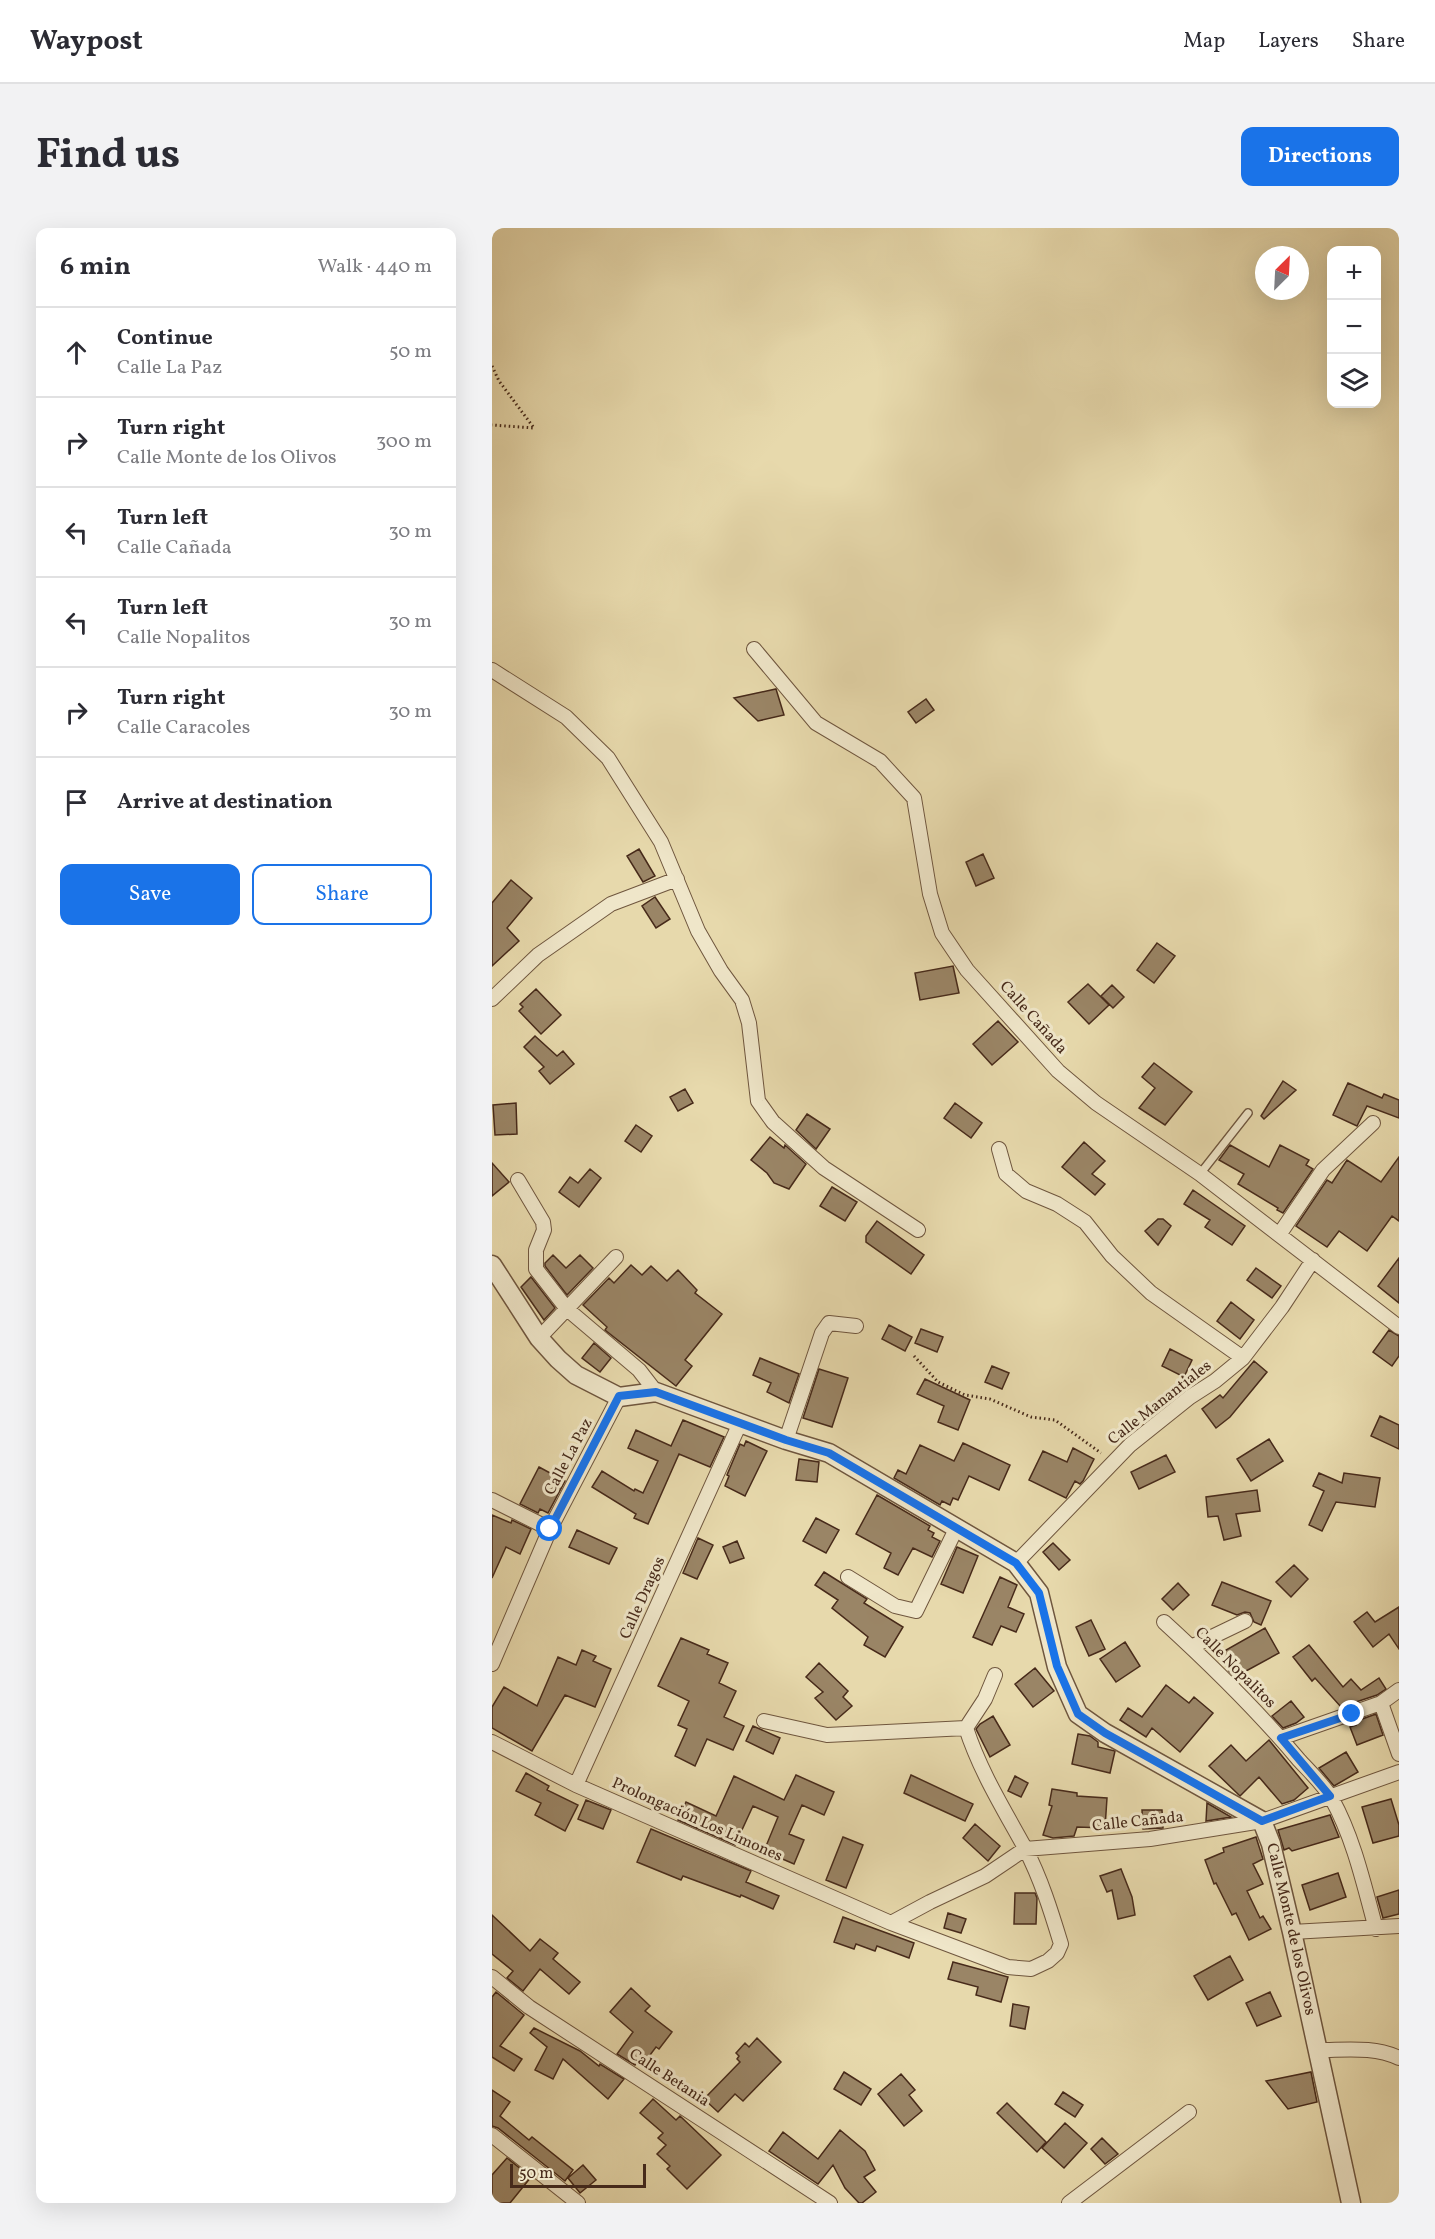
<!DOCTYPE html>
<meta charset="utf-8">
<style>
body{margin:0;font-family:Vollkorn,serif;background:#f2f2f3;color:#2b2b33}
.controls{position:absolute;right:18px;top:18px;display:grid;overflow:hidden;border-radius:12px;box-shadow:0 6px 24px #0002}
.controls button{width:54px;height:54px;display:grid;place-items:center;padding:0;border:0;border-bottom:2px solid #e1e1e2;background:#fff;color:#2b2b33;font:30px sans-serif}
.compass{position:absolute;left:763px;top:18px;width:54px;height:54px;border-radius:50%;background:#fff;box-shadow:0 6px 24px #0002;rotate:24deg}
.scale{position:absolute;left:18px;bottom:15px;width:136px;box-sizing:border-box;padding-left:6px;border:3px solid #472a1a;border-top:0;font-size:16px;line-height:21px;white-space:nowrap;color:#472a1a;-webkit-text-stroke:4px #efe6c9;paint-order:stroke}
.stop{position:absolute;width:18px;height:18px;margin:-14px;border:4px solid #1a73e8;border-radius:50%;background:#fff}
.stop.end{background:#1a73e8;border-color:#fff;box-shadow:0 2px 6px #0008}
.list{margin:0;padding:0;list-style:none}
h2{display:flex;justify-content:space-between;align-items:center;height:78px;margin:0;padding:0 24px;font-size:26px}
h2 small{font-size:20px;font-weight:400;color:#7c7c81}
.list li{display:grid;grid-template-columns:39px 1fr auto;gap:18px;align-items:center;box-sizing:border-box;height:90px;padding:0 24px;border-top:2px solid #e1e1e2}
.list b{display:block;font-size:22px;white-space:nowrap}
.list p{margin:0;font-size:20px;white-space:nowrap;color:#7c7c81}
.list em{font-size:20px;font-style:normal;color:#7c7c81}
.actions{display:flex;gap:12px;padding:18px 24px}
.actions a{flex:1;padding:14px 0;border:2px solid #1a73e8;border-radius:12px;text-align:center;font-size:21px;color:#1a73e8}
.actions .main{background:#1a73e8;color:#fff}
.icon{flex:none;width:33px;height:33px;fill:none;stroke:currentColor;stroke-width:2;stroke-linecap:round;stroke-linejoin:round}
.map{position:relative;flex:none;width:907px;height:1975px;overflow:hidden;border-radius:12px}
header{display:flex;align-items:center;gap:36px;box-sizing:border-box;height:84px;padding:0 30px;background:#fff;border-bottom:2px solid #e1e1e2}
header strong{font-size:28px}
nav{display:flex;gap:33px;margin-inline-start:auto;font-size:21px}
.intro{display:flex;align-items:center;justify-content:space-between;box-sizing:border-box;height:144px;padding:0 36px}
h1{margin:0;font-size:42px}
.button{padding:15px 27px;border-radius:12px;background:#1a73e8;color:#fff;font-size:21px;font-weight:700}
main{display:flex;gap:36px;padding:0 36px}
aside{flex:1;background:#fff;border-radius:12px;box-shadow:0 6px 24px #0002}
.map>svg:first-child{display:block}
</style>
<header>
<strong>Waypost</strong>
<nav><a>Map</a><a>Layers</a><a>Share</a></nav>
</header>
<div class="intro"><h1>Find us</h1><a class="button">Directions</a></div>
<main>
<aside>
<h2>6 min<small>Walk · 440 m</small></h2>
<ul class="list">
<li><svg class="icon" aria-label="ahead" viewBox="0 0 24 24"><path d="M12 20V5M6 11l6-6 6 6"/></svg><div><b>Continue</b><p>Calle La Paz</p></div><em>50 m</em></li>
<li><svg class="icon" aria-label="right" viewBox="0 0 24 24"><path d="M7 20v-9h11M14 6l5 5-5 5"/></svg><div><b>Turn right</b><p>Calle Monte de los Olivos</p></div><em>300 m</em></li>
<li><svg class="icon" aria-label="left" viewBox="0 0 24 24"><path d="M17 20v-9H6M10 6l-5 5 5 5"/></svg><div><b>Turn left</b><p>Calle Cañada</p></div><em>30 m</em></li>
<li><svg class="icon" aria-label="left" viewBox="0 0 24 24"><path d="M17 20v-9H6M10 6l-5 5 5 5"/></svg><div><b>Turn left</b><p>Calle Nopalitos</p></div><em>30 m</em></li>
<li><svg class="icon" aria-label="right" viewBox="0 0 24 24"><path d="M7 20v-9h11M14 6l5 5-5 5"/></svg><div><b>Turn right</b><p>Calle Caracoles</p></div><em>30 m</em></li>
<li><svg class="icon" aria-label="arrive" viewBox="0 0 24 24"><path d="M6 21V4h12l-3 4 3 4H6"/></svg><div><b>Arrive at destination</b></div></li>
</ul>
<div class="actions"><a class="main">Save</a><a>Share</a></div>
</aside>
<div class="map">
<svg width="907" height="1975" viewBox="0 0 907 1975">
<rect width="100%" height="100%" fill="#e7d9ac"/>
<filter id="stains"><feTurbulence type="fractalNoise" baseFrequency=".00333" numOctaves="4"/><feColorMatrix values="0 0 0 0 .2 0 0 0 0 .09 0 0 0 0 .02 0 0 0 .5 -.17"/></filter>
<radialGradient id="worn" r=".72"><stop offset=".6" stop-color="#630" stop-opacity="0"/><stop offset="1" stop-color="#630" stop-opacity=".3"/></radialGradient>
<path fill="#9a8566" stroke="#472a1a" stroke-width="1.5" d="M 284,461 L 292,487 L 266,493 L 242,470 Z
M 434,471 L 442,482 L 424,495 L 416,484 Z
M 147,621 L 163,648 L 151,654 L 135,628 Z
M 491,626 L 502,650 L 484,658 L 474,634 Z
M 19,652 L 40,670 L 15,700 L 27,713 L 0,738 L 0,675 Z
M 163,669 L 178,691 L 164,700 L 150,678 Z
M 665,715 L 683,728 L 662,755 L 645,742 Z
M 461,738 L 467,765 L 428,772 L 423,745 Z
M 596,756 L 617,777 L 597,796 L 576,774 Z
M 620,757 L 632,769 L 621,780 L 609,768 Z
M 44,761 L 69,787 L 49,806 L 27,783 L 31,779 L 28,776 Z
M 506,793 L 526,814 L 500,837 L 481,816 Z
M 43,808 L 65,828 L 71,823 L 82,836 L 58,856 L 47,843 L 52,839 L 32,819 Z
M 662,835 L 700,864 L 673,897 L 647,880 L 663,860 L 650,849 Z
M 791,853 L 804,862 L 772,891 L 769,888 Z
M 856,855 L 890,870 L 892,866 L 907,872 L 907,890 L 875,878 L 865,898 L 841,887 Z
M 193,861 L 201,875 L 186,883 L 178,869 Z
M 24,875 L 25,906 L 3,907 L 1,877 Z
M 463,875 L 490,895 L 479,910 L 452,890 Z
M 315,886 L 338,901 L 324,921 L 304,902 Z
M 144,897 L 160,908 L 149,924 L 133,913 Z
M 278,909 L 292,920 L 293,917 L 314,936 L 297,961 L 282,955 L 275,945 L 259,932 Z
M 592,914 L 613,933 L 600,946 L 613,956 L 603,967 L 570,939 Z
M 738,917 L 777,939 L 788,917 L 817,932 L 814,937 L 821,941 L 791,985 L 785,982 L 786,980 L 746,956 L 752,946 L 727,932 Z
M 907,929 L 907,993 L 900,988 L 875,1023 L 847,1003 L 835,1019 L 804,998 L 835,952 L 840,955 L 855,932 L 889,954 Z
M 0,935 L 17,954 L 0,968 Z
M 98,941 L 109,950 L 87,979 L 67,964 L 78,949 L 86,955 Z
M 340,959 L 365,974 L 353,993 L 328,978 Z
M 701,962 L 753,998 L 740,1017 L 713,999 L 718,992 L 692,976 Z
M 666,991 L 671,991 L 679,998 L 666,1017 L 653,1003 Z
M 385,993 L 432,1027 L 419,1046 L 374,1014 L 374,1008 Z
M 61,1027 L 74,1040 L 88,1027 L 101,1040 L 75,1067 L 53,1038 L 53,1035 Z
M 907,1030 L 907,1075 L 886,1058 Z
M 139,1037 L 150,1047 L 159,1038 L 175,1053 L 186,1042 L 205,1062 L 203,1065 L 230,1086 L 193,1132 L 200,1138 L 184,1158 L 113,1102 L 115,1099 L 91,1077 L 117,1050 L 122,1055 Z
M 764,1040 L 789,1058 L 780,1070 L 755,1052 Z
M 39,1049 L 63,1080 L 52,1092 L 29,1059 Z
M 739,1074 L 762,1092 L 748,1111 L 725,1093 Z
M 397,1097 L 420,1109 L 413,1123 L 390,1111 Z
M 429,1101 L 451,1109 L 445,1124 L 423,1115 Z
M 897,1102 L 907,1108 L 907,1128 L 900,1138 L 881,1124 Z
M 102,1115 L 119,1130 L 108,1144 L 90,1130 Z
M 678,1121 L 700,1132 L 692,1149 L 670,1138 Z
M 268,1130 L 307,1146 L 297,1175 L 275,1164 L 279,1155 L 261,1147 Z
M 762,1133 L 775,1144 L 738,1189 L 724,1200 L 710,1181 L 728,1167 L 731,1170 Z
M 500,1138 L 517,1145 L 510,1161 L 493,1154 Z
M 327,1141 L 356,1150 L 340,1199 L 311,1190 Z
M 433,1151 L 478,1172 L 466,1202 L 446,1194 L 452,1178 L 425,1166 Z
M 888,1188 L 907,1197 L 907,1221 L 879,1208 Z
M 191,1192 L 232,1209 L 218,1239 L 187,1226 L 156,1296 L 142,1290 L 144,1286 L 100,1259 L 110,1243 L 142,1263 L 143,1261 L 151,1265 L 166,1233 L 136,1220 L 144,1202 L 179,1218 Z
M 777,1211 L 791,1233 L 759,1253 L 745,1231 Z
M 254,1213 L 275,1223 L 253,1268 L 233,1258 L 237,1248 L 235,1247 L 248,1216 L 252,1218 Z
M 471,1215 L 518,1237 L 507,1262 L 477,1248 L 466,1272 L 461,1270 L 458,1277 L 450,1273 L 448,1277 L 402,1250 L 406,1242 L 414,1246 L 428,1217 L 462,1233 Z
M 581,1220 L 602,1231 L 591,1253 L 588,1256 L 583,1253 L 574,1270 L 537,1252 L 551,1223 L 575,1234 Z
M 674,1227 L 683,1244 L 647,1261 L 639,1244 Z
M 307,1231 L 327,1234 L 325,1254 L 304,1252 Z
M 47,1239 L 73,1253 L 56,1285 L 48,1281 L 46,1285 L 28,1276 Z
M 827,1245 L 850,1255 L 852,1245 L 888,1250 L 883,1279 L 844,1274 L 830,1303 L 817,1297 L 832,1263 L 821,1258 Z
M 765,1262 L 768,1283 L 744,1286 L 749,1308 L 732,1312 L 726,1288 L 716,1289 L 714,1269 Z
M 385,1267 L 438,1298 L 436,1302 L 442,1305 L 440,1309 L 448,1313 L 440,1329 L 421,1320 L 406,1347 L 392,1340 L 399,1325 L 364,1306 Z
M 0,1287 L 19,1295 L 20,1292 L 39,1301 L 28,1326 L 14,1319 L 0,1350 Z
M 324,1290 L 347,1302 L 334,1325 L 311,1313 Z
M 85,1302 L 125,1320 L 117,1336 L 77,1319 Z
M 206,1310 L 221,1317 L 205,1351 L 191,1345 Z
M 245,1313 L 252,1330 L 238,1335 L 231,1319 Z
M 561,1315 L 578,1332 L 567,1342 L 551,1324 Z
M 465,1319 L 486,1328 L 471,1365 L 449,1356 Z
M 802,1337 L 816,1351 L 799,1369 L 784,1354 Z
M 332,1344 L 375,1371 L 372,1375 L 411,1399 L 393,1429 L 372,1417 L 376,1409 L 340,1380 L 346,1372 L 323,1357 Z
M 508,1349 L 525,1357 L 516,1379 L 532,1386 L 524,1404 L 509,1398 L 500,1417 L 481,1409 Z
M 730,1354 L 779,1373 L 769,1397 L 762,1394 L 758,1385 L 753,1384 L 745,1387 L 720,1377 Z
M 686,1355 L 697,1367 L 681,1382 L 670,1371 Z
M 907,1379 L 907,1421 L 897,1406 L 881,1419 L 862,1394 L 875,1384 L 883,1394 Z
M 599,1392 L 613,1421 L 597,1428 L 584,1399 Z
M 773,1400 L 787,1425 L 743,1449 L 737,1443 L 727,1426 Z
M 189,1410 L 217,1422 L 215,1426 L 236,1435 L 227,1455 L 244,1463 L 232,1489 L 252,1498 L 241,1522 L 215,1511 L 203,1538 L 183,1528 L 195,1501 L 186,1497 L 197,1473 L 166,1458 Z
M 633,1414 L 648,1438 L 624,1454 L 608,1431 Z
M 817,1417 L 851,1459 L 859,1451 L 869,1462 L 887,1450 L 894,1461 L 885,1467 L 849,1479 L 823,1450 L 820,1453 L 801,1429 Z
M 90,1422 L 104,1428 L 101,1433 L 119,1441 L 103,1479 L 73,1467 L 40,1523 L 0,1500 L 0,1479 L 12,1459 L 45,1478 L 66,1429 L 84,1437 Z
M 327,1435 L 356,1463 L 351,1469 L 360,1478 L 344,1492 L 323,1470 L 331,1464 L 314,1449 Z
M 543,1440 L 562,1463 L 541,1479 L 523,1456 Z
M 674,1457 L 697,1475 L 702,1469 L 721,1485 L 688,1524 L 660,1500 L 654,1509 L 628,1492 L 636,1480 L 650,1489 Z
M 799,1473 L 812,1489 L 804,1495 L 791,1500 L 780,1488 Z
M 884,1486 L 891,1507 L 865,1517 L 858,1499 L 864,1497 L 862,1494 Z
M 501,1488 L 518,1517 L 498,1529 L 484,1501 L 488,1496 Z
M 261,1498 L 288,1510 L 281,1526 L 254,1513 Z
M 586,1506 L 598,1508 L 606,1514 L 606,1519 L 623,1523 L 618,1545 L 580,1536 Z
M 777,1512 L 816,1560 L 802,1572 L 790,1576 L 767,1549 L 748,1568 L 717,1538 L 739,1517 L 754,1533 Z
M 854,1524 L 866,1544 L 842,1558 L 827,1540 Z
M 34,1545 L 57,1558 L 55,1562 L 86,1577 L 73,1603 L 43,1587 L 49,1575 L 24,1563 Z
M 304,1547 L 342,1564 L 332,1587 L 310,1577 L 297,1606 L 312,1612 L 302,1636 L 272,1623 L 286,1589 L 261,1578 L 243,1617 L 186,1592 L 194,1574 L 224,1588 L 242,1548 L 292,1572 Z
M 419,1547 L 481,1576 L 473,1593 L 412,1565 Z
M 523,1548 L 536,1555 L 529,1569 L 516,1563 Z
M 560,1561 L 585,1565 L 585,1568 L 615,1570 L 613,1600 L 585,1599 L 582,1608 L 561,1610 L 551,1607 L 560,1578 L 557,1577 Z
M 899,1571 L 907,1597 L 907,1608 L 881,1615 L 870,1579 Z
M 94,1572 L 119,1582 L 111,1601 L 86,1591 Z
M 715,1575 L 739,1589 L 714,1593 Z
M 650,1582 L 670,1582 L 671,1600 L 651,1601 Z
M 838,1587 L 847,1609 L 800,1623 L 797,1620 L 792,1622 L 786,1602 Z
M 483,1596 L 508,1618 L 496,1633 L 471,1610 Z
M 159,1601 L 259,1643 L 254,1654 L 287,1668 L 281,1681 L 249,1667 L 248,1669 L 191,1648 L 189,1652 L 145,1634 Z
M 351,1609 L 371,1617 L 354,1660 L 334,1652 Z
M 764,1609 L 771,1631 L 761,1636 L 771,1656 L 755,1663 L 768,1690 L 771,1688 L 779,1701 L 757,1712 L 744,1685 L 740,1687 L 724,1655 L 722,1656 L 713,1632 L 732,1624 L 731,1620 Z
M 629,1641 L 640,1669 L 643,1687 L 626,1691 L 620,1662 L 615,1664 L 608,1648 Z
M 846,1645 L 854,1669 L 818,1682 L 810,1657 Z
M 907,1662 L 907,1686 L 891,1690 L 885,1669 Z
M 523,1665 L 543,1665 L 545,1670 L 544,1696 L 522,1696 Z
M 456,1685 L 474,1691 L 469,1705 L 452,1700 Z
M 0,1687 L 38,1723 L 48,1711 L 66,1725 L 61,1731 L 88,1754 L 77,1766 L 48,1741 L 31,1763 L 15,1750 L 21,1743 L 0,1726 Z
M 351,1689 L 422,1715 L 417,1730 L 385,1718 L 383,1723 L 364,1716 L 362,1721 L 342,1714 Z
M 738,1728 L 751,1752 L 716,1772 L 702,1748 Z
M 461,1734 L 516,1749 L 509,1774 L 484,1767 L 486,1759 L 456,1751 Z
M 139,1760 L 158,1778 L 153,1783 L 180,1804 L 167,1821 L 164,1819 L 152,1835 L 147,1832 L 143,1837 L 125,1826 L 141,1804 L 118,1784 Z
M 4,1764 L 32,1787 L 8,1818 L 30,1831 L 22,1843 L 0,1829 L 0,1769 Z
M 778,1764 L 789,1788 L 765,1798 L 754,1775 Z
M 521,1776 L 537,1779 L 533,1801 L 518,1798 Z
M 42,1800 L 88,1823 L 107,1838 L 108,1836 L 132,1851 L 116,1871 L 71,1831 L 61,1851 L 43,1842 L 55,1819 L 38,1805 Z
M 265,1810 L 289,1834 L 251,1873 L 243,1866 L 226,1884 L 212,1871 L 248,1834 L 245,1831 L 247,1828 L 244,1825 L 253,1815 L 257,1819 Z
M 352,1844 L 379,1861 L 369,1877 L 342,1861 Z
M 819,1844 L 825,1874 L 796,1881 L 774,1853 Z
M 409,1846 L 423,1862 L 417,1867 L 430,1883 L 412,1898 L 386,1866 Z
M 0,1862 L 18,1874 L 8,1888 L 37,1912 L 40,1909 L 81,1942 L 73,1953 L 6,1900 L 0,1898 Z
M 571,1864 L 591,1877 L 583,1889 L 563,1876 Z
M 161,1871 L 184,1892 L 188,1888 L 229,1927 L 195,1961 L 175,1941 L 178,1938 L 165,1926 L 174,1917 L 166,1910 L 171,1905 L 148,1885 Z
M 515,1875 L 554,1914 L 545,1924 L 505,1885 Z
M 573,1895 L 595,1915 L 572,1940 L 550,1920 Z
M 348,1902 L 373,1923 L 383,1942 L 372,1949 L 384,1964 L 370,1975 L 367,1975 L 353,1960 L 341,1937 L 326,1956 L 277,1923 L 291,1904 L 326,1931 Z
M 610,1910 L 626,1926 L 613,1936 L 599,1921 Z
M 15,1930 L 39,1949 L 18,1975 L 0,1975 L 0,1947 Z
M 91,1937 L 104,1952 L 88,1965 L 76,1950 Z"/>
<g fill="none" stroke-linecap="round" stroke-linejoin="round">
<defs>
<path id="service" d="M 708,946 L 756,885"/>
<path id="minor" d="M 262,421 L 324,495 L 388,533 L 422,570 L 438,666 L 450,705 L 475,742 L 566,843 L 604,875 L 708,946 L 907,1099
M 0,442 L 74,489 L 116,530 L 169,614 L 206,703 L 229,743 L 250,772 L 257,795 L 266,873 L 281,894 L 332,940 L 426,1002
M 0,771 L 46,727 L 119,676 L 185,651
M 507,921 L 514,946 L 534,963 L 565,976 L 593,994 L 620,1028 L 659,1065 L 751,1130
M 26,952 L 51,994 L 52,1002 L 44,1022 L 44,1041 L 75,1081 L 147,1142 L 164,1164
M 787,1007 L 831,942 L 881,895
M 47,1110 L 124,1029
M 294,1212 L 330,1105 L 337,1095 L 364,1098
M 0,1272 L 58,1301
M 524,1335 L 638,1217 L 698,1169 L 723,1153 L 751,1130 L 790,1079 L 821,1032
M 356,1349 L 403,1378 L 424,1383 L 464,1301
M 672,1394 C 719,1437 766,1483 807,1532 C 818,1544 832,1557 840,1571 C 862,1611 872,1657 884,1701
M 699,1419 L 753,1393
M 0,1436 L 58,1301 L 127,1169
M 889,1475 L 907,1526
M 272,1493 L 335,1507 L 474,1500
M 789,1510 L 889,1475 L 907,1462
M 0,1514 L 84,1557 L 399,1695 L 516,1739 L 539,1741 L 556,1733 L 565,1725 L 569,1716 C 559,1683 549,1651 533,1620 C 511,1580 488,1543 474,1500 L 493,1471 L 503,1447
M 84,1557 L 248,1195
M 399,1695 L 438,1674 L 493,1648 L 533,1621 L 658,1611 L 770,1593 L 907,1544
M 800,1704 L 907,1698
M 0,1749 L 37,1779 L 338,1975
M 826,1822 C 854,1822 882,1818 907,1830
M 0,1907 L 86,1975
M 577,1975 L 697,1884"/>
<g id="tertiary">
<path id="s1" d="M 0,1037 L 47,1110 L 66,1131 L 84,1147 L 127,1169 L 164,1164 L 294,1212 L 337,1225 L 524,1335 L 547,1365 L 565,1439 L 586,1486 L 613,1505 L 770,1593 L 779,1616 L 800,1704 L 859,1975"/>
</g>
</defs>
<use href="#service" stroke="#6f563e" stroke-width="10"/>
<use href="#minor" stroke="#6f563e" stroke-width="16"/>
<use href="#tertiary" stroke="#6f563e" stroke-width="21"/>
<path stroke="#472a1a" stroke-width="3" stroke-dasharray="1.5 3" stroke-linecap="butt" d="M 0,138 L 7,153 L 42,200 L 0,197
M 422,1128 L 446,1154 L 473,1167 L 498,1171 L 539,1189 L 563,1192 L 609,1225"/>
<use href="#service" stroke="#efe6c9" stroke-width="7"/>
<use href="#minor" stroke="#efe6c9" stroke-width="14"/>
<use href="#tertiary" stroke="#efe6c9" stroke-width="18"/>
</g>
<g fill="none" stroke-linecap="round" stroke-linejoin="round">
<path stroke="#1a73e8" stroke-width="8" d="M 58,1301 L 127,1168 L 164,1164 L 294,1212 L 337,1225 L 524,1335 L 547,1365 L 565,1438 L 586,1486 L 613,1505 L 770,1593 L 838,1568 L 789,1510 L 860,1486"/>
</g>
<g text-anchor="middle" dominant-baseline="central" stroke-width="6" stroke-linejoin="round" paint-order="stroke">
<g font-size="16" fill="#472a1a" stroke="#efe6c9">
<text transform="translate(541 790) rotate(48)">Calle Cañada</text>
<text transform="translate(668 1175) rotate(-38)">Calle Manantiales</text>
<text transform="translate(77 1229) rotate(-62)">Calle La Paz</text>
<text transform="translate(151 1370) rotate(-66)">Calle Dragos</text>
<text transform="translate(743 1440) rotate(45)">Calle Nopalitos</text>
<text transform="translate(205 1592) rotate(24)">Prolongación Los Limones</text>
<text transform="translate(646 1594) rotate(-6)">Calle Cañada</text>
<text stroke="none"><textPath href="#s1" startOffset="1116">Calle Monte de los Olivos</textPath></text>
<text transform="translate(177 1850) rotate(33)">Calle Betania</text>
</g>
</g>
<rect width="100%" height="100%" filter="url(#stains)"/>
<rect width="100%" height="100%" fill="url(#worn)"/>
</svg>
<div class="controls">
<button>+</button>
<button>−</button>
<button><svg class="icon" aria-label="layers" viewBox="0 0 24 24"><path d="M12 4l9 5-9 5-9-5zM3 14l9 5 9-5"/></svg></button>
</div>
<svg class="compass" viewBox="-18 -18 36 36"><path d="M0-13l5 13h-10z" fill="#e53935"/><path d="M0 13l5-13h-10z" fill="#7c7c81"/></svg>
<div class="scale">50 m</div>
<div class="stop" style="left:58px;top:1301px"></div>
<div class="stop end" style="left:860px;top:1486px"></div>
</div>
</main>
